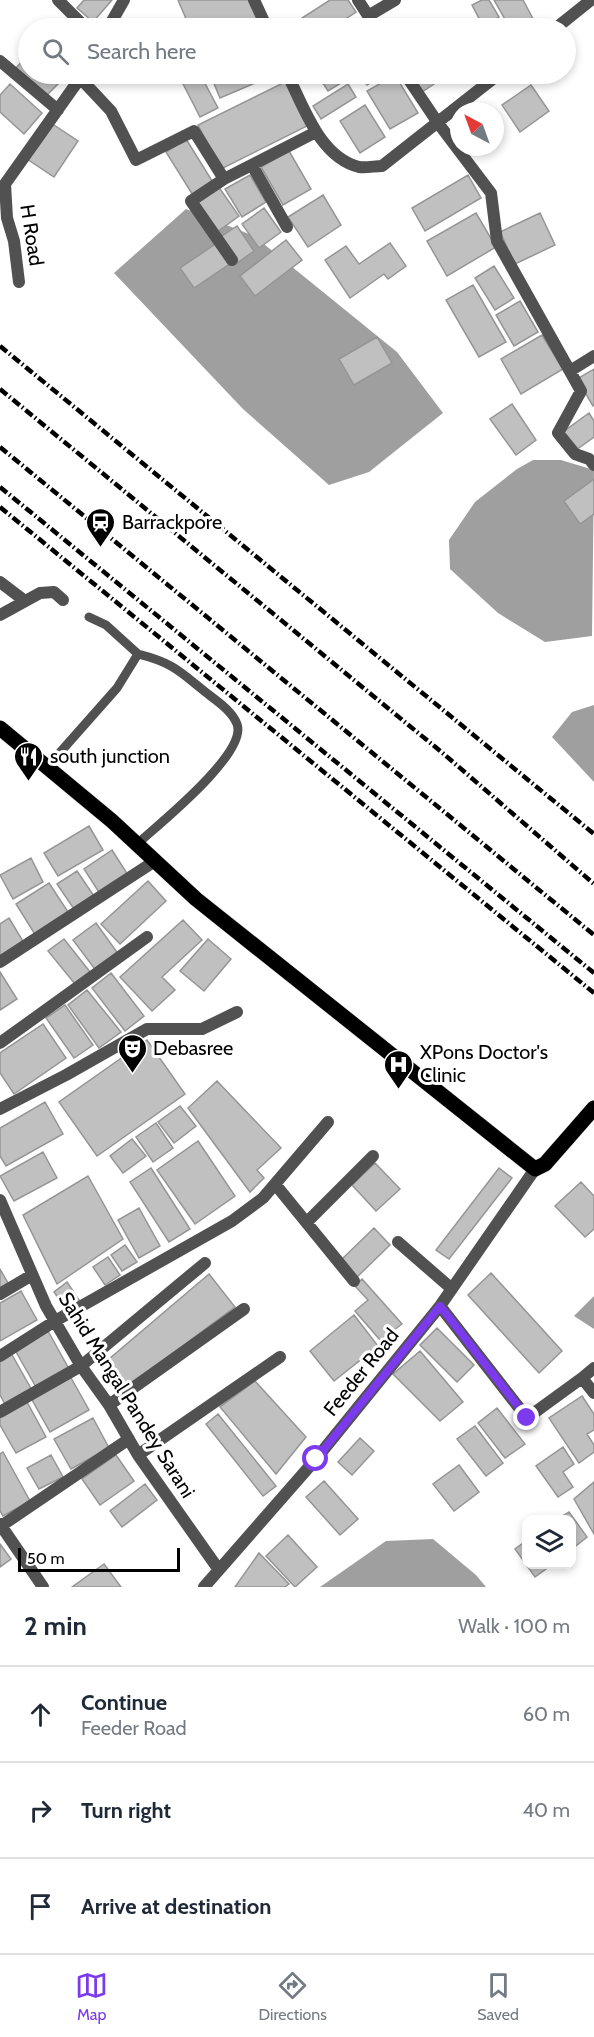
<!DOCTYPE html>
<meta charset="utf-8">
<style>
body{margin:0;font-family:Cabin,sans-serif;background:#f6f6f7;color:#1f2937}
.controls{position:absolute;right:18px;bottom:18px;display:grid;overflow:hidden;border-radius:12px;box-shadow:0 3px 9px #0003}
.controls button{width:54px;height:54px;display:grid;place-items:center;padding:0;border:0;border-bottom:2px solid #e0e1e3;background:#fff;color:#1f2937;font:30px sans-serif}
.compass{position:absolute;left:450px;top:102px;width:54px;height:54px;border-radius:50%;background:#fff;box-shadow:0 3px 9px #0003;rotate:319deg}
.scale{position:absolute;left:18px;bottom:15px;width:162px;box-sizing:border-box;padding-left:6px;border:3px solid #000;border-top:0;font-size:16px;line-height:21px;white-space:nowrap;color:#000;-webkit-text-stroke:4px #fff;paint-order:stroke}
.stop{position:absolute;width:18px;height:18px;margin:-14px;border:4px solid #7c3aed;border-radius:50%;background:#fff}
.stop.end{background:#7c3aed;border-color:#fff;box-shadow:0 2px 6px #0008}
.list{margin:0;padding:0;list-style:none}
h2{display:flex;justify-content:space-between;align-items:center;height:78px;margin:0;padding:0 24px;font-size:26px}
h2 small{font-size:20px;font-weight:400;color:#747a83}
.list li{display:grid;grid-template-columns:39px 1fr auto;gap:18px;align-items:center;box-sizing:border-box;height:96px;padding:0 24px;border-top:2px solid #e0e1e3}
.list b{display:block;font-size:22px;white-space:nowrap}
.list p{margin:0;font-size:20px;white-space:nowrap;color:#747a83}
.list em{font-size:20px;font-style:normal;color:#747a83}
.icon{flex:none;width:33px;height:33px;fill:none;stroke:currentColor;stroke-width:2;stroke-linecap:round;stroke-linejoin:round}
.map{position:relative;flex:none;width:594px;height:1587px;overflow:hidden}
.search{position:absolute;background:#fff;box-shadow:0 3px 9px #0003;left:18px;right:18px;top:18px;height:66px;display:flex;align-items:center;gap:15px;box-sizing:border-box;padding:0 21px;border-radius:33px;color:#747a83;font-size:22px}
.sheet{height:366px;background:#fff}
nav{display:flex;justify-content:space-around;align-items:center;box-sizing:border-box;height:84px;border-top:2px solid #e0e1e3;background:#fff;font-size:16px;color:#747a83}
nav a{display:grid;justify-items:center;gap:3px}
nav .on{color:#7c3aed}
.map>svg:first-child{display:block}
</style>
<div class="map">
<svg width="594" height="1587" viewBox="0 0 594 1587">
<rect width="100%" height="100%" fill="#fff"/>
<path fill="#9f9f9f" d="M 186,209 L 254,236 L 397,352 L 443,413 L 369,472 L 329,485 L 243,409 L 114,273 Z
M 533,460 L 561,460 L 594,470 L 592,636 L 545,642 L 498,613 L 450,569 L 449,540 L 475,502 L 517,469 Z
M 594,705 L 594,782 L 552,737 L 572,712 Z
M 594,1296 L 594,1329 L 574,1316 Z
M 433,1539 L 476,1575 L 486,1587 L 320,1587 L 386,1541 Z"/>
<path fill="#c0c0c0" stroke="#959595" stroke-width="1.5" d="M 84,0 L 112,0 L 93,22 L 77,8 Z
M 178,0 L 250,0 L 263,28 L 190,28 Z
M 330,0 L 348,0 L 356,12 L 332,28 L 308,28 L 302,18 Z
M 482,0 L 489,0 L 499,17 L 483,26 L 472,5 Z
M 494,0 L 523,0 L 538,28 L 510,28 Z
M 500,21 L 504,28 L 486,28 Z
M 28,55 L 28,74 L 68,74 L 45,97 L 15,69 Z
M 121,74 L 141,74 L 129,82 Z
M 178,74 L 200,74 L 218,108 L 200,117 Z
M 210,74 L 276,74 L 220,98 Z
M 317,74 L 349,74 L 351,77 L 328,91 Z
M 359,74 L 386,74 L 367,85 Z
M 413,74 L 449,74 L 422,92 L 411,75 Z
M 459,74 L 476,74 L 463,81 Z
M 395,75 L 418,113 L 390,129 L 367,91 Z
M 287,81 L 309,125 L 221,169 L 198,125 Z
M 10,84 L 42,113 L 24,134 L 0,112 L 0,95 Z
M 348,84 L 356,97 L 321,119 L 313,106 Z
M 531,85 L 549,111 L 520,132 L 502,105 Z
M 365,105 L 385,137 L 360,153 L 340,121 Z
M 51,123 L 78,141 L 54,177 L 27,159 Z
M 186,139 L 214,184 L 194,197 L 166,152 Z
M 289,151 L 311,189 L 283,205 L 261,167 Z
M 250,175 L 266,202 L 242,217 L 225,189 Z
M 468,175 L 481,198 L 425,231 L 412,208 Z
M 218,186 L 239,216 L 217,232 L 196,201 Z
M 323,195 L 341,225 L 308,247 L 288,217 Z
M 264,208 L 281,232 L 259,248 L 242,224 Z
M 476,213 L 496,247 L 447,276 L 427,241 Z
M 540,213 L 555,245 L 515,264 L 500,232 Z
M 237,226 L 254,251 L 237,263 L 219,238 Z
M 286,240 L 302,260 L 255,296 L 240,276 Z
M 217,243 L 231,263 L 194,288 L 180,268 Z
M 390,243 L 406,266 L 388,279 L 384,274 L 350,298 L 325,260 L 346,246 L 359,264 Z
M 494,266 L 514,298 L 495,310 L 475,278 Z
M 473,285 L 506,342 L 479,357 L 446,300 Z
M 520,301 L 538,332 L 514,346 L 496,315 Z
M 542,335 L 563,369 L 521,394 L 501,359 Z
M 377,337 L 392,363 L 354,385 L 339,359 Z
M 594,369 L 594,405 L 593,406 L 577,379 Z
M 512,404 L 536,440 L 516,455 L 490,419 Z
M 589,413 L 594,421 L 594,437 L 576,450 L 563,432 Z
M 594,479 L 594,514 L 580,524 L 564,501 Z
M 89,826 L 103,850 L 58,876 L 44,853 Z
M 112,850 L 130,878 L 102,897 L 84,869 Z
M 31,858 L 43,882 L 13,899 L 0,875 Z
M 77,871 L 96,899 L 76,912 L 57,884 Z
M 148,881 L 166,901 L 120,944 L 101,924 Z
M 49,883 L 70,915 L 36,936 L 16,904 Z
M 9,918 L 24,943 L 0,958 L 0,924 Z
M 183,920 L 202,940 L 162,977 L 175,990 L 152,1011 L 120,977 Z
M 96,923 L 119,955 L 97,972 L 73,940 Z
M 64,939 L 90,972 L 75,984 L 48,951 Z
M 208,939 L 231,959 L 204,991 L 180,971 Z
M 0,972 L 17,999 L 0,1010 Z
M 111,973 L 144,1016 L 125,1031 L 92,988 Z
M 87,990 L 121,1032 L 99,1048 L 68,1005 Z
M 65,1005 L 93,1045 L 74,1058 L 46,1018 Z
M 43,1024 L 66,1058 L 14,1094 L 0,1073 L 0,1053 Z
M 147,1040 L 185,1094 L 97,1156 L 59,1102 Z
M 217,1081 L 281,1148 L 257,1170 L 264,1178 L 250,1192 L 188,1108 Z
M 45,1102 L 63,1134 L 6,1166 L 0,1156 L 0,1128 Z
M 180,1106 L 196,1126 L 174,1143 L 158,1122 Z
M 156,1123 L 173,1148 L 153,1162 L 136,1137 Z
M 132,1139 L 146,1156 L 123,1173 L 110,1156 Z
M 198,1141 L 235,1196 L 195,1224 L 157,1170 Z
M 43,1152 L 57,1178 L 14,1201 L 0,1176 Z
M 375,1163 L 400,1189 L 376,1211 L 352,1185 Z
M 151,1168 L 190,1229 L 169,1242 L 130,1182 Z
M 499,1168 L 512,1178 L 449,1259 L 436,1250 Z
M 88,1176 L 123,1239 L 57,1284 L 23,1215 Z
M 581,1182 L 594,1196 L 594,1229 L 585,1237 L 555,1206 Z
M 139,1208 L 160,1246 L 139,1258 L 118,1220 Z
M 374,1228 L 390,1245 L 356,1278 L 340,1261 Z
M 125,1245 L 137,1262 L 122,1271 L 111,1255 Z
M 108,1257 L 120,1275 L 105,1285 L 93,1267 Z
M 0,1269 L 8,1283 L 0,1288 Z
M 491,1273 L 562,1351 L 539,1373 L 468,1295 Z
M 209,1274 L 235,1307 L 119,1393 L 102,1365 Z
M 362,1279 L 402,1324 L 380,1340 L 355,1311 L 368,1300 L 355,1286 Z
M 67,1282 L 81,1303 L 68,1312 L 54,1292 Z
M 21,1291 L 37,1320 L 0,1341 L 0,1303 Z
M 354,1315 L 378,1346 L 334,1381 L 310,1351 Z
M 437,1328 L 474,1365 L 457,1382 L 420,1345 Z
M 48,1331 L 69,1369 L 36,1387 L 15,1350 Z
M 420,1351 L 463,1402 L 440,1421 L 393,1374 Z
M 11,1353 L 33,1392 L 6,1406 L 0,1395 L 0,1360 Z
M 70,1376 L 89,1410 L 50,1432 L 31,1398 Z
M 255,1381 L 306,1437 L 276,1474 L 220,1407 Z
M 582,1396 L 594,1414 L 594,1430 L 587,1434 L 594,1445 L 594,1452 L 579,1463 L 549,1418 Z
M 27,1402 L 46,1437 L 16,1453 L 0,1425 L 0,1417 Z
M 497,1408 L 525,1444 L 505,1458 L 478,1423 Z
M 218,1414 L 276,1486 L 263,1496 L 206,1424 Z
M 93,1418 L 109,1448 L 71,1469 L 54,1439 Z
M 475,1426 L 503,1463 L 486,1476 L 457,1439 Z
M 360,1438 L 374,1451 L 352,1475 L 338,1462 Z
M 563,1447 L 574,1464 L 563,1472 L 573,1487 L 558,1497 L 536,1466 Z
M 3,1452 L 30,1501 L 3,1516 L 0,1511 L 0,1454 Z
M 51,1455 L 63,1477 L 39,1489 L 27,1468 Z
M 116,1455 L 134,1481 L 100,1505 L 82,1479 Z
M 459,1465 L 479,1492 L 454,1511 L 433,1484 Z
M 324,1481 L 358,1519 L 340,1535 L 306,1497 Z
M 594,1482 L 594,1534 L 574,1499 Z
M 145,1484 L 157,1500 L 122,1527 L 110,1511 Z
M 569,1512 L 587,1537 L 572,1549 L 572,1520 L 556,1520 Z
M 288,1535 L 317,1567 L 295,1587 L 266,1556 Z
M 526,1541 L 526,1564 L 553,1564 L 535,1577 L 515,1549 Z
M 0,1544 L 11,1559 L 0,1567 Z
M 259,1553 L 289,1584 L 285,1587 L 235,1587 Z
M 104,1564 L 121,1587 L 72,1587 Z"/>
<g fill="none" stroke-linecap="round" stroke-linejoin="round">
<defs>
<path id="primary" d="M 0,728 L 112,821 L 196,899 L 535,1169 L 545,1164 L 594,1108"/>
</defs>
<use href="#primary" stroke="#dbdbdb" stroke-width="16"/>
<path stroke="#515151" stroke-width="9" d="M 48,766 L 117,688 L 138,654 L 106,625 L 89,617
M 137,844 C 158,825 248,753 237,724 C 232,711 218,702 208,694 C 180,672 174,663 138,654"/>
<path stroke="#515151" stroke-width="12" d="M 58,0 L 86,28
M 254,0 L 267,28
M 358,0 L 376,28
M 368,16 L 395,0
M 108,28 L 124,0
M 556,28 L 591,0
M 0,61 L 58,110
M 287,74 C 304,106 319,157 359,167 C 366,168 375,166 382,166 L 499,74
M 405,74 L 438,123 L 491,193 L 497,241 L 581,391 L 558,433 L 575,454 L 589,459 L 594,465
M 80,78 L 111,111 L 136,160 L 194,131 L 224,179
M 252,165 L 287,227
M 232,260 L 191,201 L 224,179 L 316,132
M 19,282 L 14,241 L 7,218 L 5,184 L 83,74
M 570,371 L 594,356
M 0,582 L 25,601
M 0,615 L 40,593 L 54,592 L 63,600
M 0,962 L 155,861
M 0,1043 L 147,937
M 0,1109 L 66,1075 L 147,1029 L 202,1029 L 237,1012
M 275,1184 L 354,1281
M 0,1200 L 46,1306 L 81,1366 L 109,1405 L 138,1455 L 219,1570
M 307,1222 L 373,1156
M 398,1242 L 452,1289
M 0,1294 L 32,1275
M 440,1306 L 527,1418 L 582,1378 L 594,1393
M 0,1356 L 55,1321 L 232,1221 L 263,1198 L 328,1122
M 582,1378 L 594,1368
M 109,1405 L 244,1309
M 0,1412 L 81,1366 L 205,1263
M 138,1455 L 280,1357
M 0,1524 L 43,1587
M 1,1526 L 129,1439
M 204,1587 L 316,1459 L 440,1306 L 535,1169"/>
<use href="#primary" stroke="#000" stroke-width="15"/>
<path stroke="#000" stroke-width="4.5" stroke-dasharray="9 3 1.5 3" stroke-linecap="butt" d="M 0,346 L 594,834
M 0,389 L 445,755 L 594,884
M 0,447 L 594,935
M 0,487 L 594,973
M 0,507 L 594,993"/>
</g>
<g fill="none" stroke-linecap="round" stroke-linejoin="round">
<path stroke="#7c3aed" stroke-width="8" d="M 316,1459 L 440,1306 L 527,1418"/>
</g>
<defs>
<symbol id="station-pin" viewBox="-11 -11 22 30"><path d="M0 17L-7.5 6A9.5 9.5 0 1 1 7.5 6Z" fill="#000" stroke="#fff"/><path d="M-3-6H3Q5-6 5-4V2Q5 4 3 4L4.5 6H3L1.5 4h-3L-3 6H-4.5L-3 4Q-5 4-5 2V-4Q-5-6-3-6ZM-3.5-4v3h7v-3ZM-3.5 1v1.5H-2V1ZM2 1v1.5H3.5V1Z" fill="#fff"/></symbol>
<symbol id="restaurant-pin" viewBox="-11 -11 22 30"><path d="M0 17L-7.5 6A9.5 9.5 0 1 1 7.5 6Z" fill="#000" stroke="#fff"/><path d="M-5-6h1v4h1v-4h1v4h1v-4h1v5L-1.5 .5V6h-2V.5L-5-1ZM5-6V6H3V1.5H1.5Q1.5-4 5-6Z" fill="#fff"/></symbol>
<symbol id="theatre-pin" viewBox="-11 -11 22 30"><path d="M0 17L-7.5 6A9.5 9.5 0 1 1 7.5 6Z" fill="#000" stroke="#fff"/><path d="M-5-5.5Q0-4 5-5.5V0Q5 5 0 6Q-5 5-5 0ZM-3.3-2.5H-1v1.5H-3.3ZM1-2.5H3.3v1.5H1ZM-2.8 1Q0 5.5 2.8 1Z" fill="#fff"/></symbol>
<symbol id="hospital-pin" viewBox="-11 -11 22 30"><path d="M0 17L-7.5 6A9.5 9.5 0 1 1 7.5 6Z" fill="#000" stroke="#fff"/><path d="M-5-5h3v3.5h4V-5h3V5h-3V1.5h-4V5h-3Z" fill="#fff"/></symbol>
</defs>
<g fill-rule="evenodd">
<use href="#station-pin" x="84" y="506" width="33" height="45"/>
<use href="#restaurant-pin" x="12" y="740" width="33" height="45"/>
<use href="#theatre-pin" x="116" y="1032" width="33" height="45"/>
<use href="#hospital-pin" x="382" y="1048" width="33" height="45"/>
</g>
<g text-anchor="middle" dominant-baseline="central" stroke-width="6" stroke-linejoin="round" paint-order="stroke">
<g font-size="20" fill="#000" stroke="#fff">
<text transform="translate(32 235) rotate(81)">H Road</text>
<text transform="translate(361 1372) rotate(-51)">Feeder Road</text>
<text transform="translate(127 1395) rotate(58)">Sahid Mangal Pandey Sarani</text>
</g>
<g font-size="20" fill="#000" stroke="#fff" text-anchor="start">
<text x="122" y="522">Barrackpore</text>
<text x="50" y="756">south junction</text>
<text x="153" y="1048">Debasree</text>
<text x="420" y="1052">XPons Doctor's<tspan x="420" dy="23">Clinic</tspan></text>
</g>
</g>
</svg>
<div class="controls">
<button><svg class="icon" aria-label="layers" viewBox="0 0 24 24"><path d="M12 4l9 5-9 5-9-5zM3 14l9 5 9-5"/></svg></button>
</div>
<svg class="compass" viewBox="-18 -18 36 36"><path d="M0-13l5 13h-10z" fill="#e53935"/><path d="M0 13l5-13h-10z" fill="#747a83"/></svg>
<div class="scale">50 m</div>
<div class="stop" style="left:316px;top:1459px"></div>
<div class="stop end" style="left:527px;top:1418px"></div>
<div class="search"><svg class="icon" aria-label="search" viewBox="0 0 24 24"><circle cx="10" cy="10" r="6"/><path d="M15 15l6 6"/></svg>Search here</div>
</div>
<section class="sheet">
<h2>2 min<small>Walk · 100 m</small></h2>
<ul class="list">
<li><svg class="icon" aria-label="ahead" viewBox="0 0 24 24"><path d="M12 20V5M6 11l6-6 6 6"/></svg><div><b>Continue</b><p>Feeder Road</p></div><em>60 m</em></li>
<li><svg class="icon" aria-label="right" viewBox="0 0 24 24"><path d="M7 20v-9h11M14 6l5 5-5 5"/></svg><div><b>Turn right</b></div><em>40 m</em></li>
<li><svg class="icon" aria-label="arrive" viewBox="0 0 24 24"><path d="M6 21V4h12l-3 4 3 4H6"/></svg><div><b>Arrive at destination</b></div></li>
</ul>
</section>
<nav>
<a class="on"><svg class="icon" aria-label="map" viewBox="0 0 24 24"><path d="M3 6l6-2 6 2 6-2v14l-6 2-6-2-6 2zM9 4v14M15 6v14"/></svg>Map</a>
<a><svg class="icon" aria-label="directions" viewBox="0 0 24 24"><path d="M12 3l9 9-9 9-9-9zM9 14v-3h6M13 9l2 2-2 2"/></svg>Directions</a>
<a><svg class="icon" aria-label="saved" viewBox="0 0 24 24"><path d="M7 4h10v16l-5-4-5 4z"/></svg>Saved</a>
</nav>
